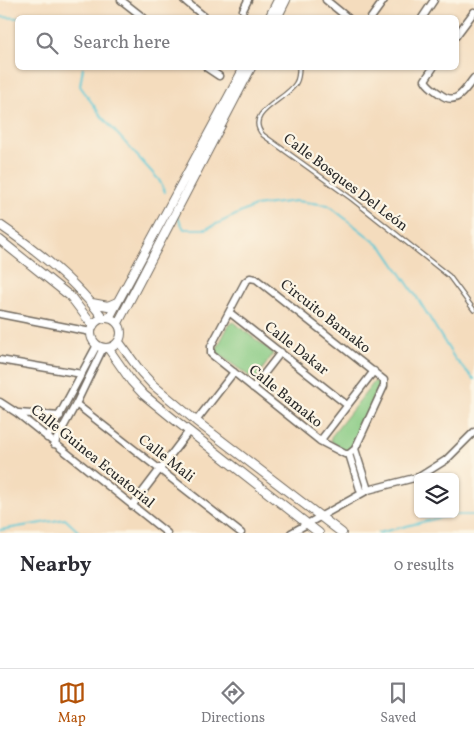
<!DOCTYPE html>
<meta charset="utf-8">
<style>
body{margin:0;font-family:Vollkorn,serif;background:#f2f2f3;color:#2b2b33}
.controls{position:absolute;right:15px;bottom:15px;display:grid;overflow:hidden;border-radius:8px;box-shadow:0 1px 4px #0004}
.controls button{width:45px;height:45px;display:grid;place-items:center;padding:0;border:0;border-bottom:1px solid #e1e1e2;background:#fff;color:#2b2b33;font:25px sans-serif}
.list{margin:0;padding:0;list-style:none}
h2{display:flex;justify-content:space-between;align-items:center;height:65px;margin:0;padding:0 20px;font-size:21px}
h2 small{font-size:16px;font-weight:400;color:#7c7c81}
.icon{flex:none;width:28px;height:28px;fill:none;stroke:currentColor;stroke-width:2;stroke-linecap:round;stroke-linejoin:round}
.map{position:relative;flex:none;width:474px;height:533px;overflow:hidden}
.search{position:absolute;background:#fff;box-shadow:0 1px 4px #0004;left:15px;right:15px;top:15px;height:55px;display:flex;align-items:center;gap:12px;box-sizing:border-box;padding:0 18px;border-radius:8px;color:#7c7c81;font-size:19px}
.sheet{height:135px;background:#fff}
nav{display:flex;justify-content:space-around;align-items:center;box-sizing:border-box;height:70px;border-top:1px solid #e1e1e2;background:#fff;font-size:14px;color:#7c7c81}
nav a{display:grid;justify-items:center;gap:2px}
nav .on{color:#b45309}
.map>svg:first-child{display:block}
</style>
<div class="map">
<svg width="474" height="533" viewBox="0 0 474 533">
<rect width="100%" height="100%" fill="#fcf5e5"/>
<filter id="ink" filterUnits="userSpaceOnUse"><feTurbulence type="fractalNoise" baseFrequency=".02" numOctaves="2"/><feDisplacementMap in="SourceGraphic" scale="10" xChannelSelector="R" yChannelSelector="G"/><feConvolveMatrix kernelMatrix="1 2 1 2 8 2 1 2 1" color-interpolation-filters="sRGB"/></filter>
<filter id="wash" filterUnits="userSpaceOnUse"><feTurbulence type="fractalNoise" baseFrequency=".0096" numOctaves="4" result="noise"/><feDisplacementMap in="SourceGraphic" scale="20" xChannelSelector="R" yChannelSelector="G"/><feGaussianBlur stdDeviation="1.12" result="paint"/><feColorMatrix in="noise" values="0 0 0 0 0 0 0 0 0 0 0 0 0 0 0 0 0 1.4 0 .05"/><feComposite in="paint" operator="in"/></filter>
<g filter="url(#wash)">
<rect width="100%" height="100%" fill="#f4dcbd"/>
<path fill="#87ca83" stroke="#597a57" d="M 233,322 L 271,351 L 273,354 L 257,377 L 253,379 L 217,353 L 216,350 L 229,325 Z
M 375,381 L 378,382 L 381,386 L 351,451 L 347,453 L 331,441 L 331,437 Z"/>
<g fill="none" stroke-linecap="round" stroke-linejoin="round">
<path stroke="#5cc7d5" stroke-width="2" d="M 0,17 L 18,18
M 83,68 L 80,86 L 102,117 L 159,180 L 165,192
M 177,216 L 184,229 L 206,229 L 255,206 L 296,201 L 328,205 L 384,249 L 418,299 L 455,359 L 474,379
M 0,530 L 65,519 L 80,533
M 378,533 L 451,515 L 474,515"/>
</g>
</g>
<g filter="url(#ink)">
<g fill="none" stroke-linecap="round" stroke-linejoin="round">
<defs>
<path id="service" d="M 299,68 C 299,73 299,78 296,83 C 287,100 243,112 263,135 L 352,199 L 449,276 L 474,310"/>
<path id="minor" d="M 121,0 L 144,18
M 184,0 L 206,18
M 326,0 L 348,18
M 243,10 L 248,0
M 371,18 L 384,0
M 422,18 L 434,0
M 456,36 L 474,12
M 207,68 L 219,76
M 433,68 L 425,80 C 428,86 434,90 440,94 C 457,107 464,90 474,78
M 250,278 L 256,279 L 384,380 L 384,386 L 355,449 L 349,454 L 345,454 L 320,441 L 211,354 L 211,346 L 245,282 Z
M 229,312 L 347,405
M 0,314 L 91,332
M 0,360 L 82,374
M 253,388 L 281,352
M 0,402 L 17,413 L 167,533
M 76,404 L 241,533
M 18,413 L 60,416
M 196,421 L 234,372
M 47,438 L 97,345
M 320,441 L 374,371
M 54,444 L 76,404 L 103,348
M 355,449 L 368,490
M 349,454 L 361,493
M 419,477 L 446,460 L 474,432
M 132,506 L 189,431
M 291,533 L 368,490 L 418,477"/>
<path id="tertiary" d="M 269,18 L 278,0
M 277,18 L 286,0
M 0,225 C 38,251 76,281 103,318
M 0,240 L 71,297 L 93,326
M 92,303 L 108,306 L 117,302
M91 333a15 15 0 1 1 30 0a15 15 0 1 1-30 0Z
M 109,318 L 244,68
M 118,323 L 251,68
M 119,342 L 141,372 L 153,385 L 196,421 L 342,533
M 108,348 L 131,381 L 144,395 L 171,417 L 319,533"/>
</defs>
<use href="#service" stroke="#71695e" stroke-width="5.5"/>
<use href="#minor" stroke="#71695e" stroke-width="9"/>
<use href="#tertiary" stroke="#71695e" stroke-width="10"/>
<use href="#service" stroke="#fff" stroke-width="3"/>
<use href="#minor" stroke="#fff" stroke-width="6"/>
<use href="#tertiary" stroke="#fff" stroke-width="8"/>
</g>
</g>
<g text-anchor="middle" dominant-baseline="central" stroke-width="4.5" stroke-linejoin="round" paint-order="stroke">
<g font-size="15" fill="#2b2b2b" stroke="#fcf5e5">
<text transform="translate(345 183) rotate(37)">Calle Bosques Del León</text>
<text transform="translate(325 317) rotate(38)">Circuito Bamako</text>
<text transform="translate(296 349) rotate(38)">Calle Dakar</text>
<text transform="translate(285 397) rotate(39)">Calle Bamako</text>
<text transform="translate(92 457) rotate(39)">Calle Guinea Ecuatorial</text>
<text transform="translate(166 459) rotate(38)">Calle Mali</text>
</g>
</g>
</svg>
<div class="controls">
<button><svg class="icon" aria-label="layers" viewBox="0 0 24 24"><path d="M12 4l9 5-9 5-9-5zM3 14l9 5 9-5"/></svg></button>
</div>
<div class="search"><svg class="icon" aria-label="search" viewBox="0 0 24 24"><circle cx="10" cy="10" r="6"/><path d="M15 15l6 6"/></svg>Search here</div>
</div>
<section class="sheet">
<h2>Nearby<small>0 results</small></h2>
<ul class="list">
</ul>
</section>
<nav>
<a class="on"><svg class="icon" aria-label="map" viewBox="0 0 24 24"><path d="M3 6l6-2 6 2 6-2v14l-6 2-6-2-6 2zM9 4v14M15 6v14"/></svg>Map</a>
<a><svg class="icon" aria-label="directions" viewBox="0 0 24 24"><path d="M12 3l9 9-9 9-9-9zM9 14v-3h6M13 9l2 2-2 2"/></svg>Directions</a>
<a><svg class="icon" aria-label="saved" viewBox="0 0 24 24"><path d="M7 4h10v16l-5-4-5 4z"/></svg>Saved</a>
</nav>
